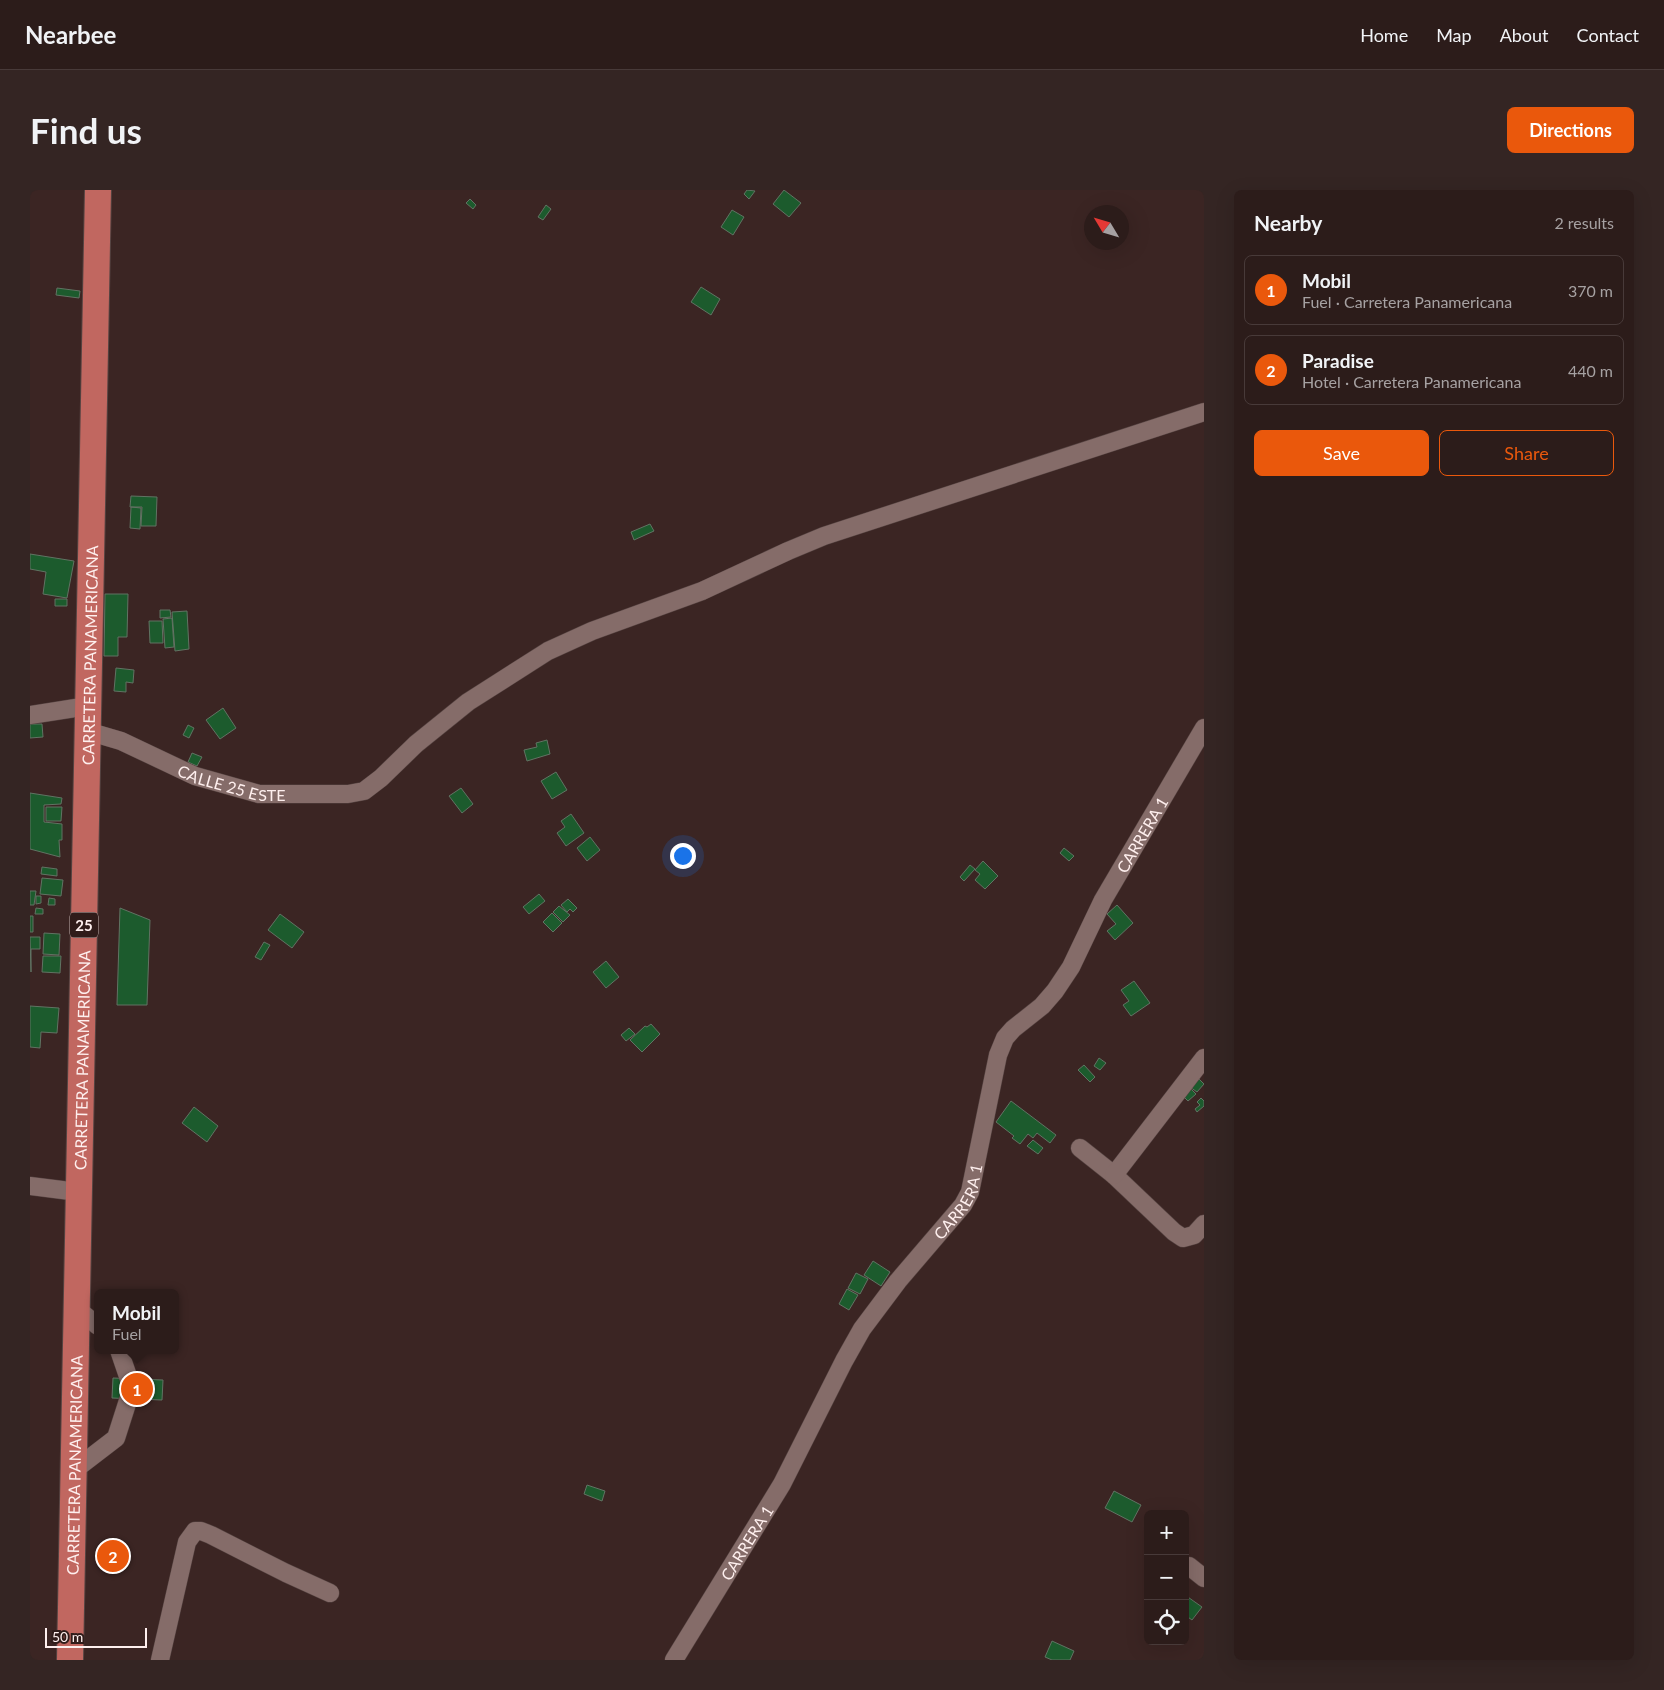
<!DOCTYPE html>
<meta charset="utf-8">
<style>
body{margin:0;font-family:Lato,sans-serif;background:#342523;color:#f1f3f6}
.controls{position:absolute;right:15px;bottom:15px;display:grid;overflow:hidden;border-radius:8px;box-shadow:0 5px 20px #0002}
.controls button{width:45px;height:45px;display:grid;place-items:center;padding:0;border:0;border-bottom:1px solid #483a39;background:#2c1c1a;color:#f1f3f6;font:25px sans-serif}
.compass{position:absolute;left:1054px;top:15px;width:45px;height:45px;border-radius:50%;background:#2c1c1a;box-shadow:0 5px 20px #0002;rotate:308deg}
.scale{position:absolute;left:15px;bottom:12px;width:102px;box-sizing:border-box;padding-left:5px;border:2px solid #feefee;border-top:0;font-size:14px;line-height:18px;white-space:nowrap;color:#feefee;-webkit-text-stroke:4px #301c1a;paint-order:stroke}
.you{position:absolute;left:652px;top:665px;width:18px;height:18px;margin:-12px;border:4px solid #fff;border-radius:50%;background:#1a73e8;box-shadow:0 0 0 8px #1a73e833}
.badge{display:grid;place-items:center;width:32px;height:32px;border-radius:50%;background:#ea580c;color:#fff;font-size:16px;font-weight:700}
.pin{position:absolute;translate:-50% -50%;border:2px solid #fff;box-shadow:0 1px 5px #0006}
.popup{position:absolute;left:64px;top:1099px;width:85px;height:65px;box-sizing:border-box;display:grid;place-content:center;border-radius:8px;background:#2c1c1a;filter:drop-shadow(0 1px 4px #0005);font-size:16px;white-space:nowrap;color:#a6a1a2}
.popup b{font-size:19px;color:#f1f3f6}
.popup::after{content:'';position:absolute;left:50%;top:100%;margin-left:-10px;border:10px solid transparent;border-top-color:#2c1c1a}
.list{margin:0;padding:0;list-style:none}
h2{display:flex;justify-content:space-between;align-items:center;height:65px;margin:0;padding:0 20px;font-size:21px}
h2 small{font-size:16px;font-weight:400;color:#a6a1a2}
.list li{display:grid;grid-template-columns:32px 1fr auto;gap:15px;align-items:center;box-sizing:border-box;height:70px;margin:0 10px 10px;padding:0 10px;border:1px solid #483a39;border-radius:8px}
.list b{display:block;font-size:19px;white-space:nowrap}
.list p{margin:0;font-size:16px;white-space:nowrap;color:#a6a1a2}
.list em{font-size:16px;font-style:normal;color:#a6a1a2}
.actions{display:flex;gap:10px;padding:15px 20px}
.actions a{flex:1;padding:11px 0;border:1px solid #ea580c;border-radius:8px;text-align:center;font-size:18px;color:#ea580c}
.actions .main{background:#ea580c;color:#fff}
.icon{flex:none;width:28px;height:28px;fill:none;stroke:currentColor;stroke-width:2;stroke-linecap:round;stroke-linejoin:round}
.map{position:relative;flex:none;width:1174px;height:1470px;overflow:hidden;border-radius:8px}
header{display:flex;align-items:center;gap:30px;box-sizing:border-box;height:70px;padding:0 25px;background:#2c1c1a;border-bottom:1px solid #483a39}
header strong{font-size:24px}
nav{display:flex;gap:28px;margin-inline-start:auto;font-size:18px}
.intro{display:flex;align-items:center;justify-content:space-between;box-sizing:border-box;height:120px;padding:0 30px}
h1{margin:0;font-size:35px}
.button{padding:12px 22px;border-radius:8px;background:#ea580c;color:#fff;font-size:18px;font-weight:700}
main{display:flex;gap:30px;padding:0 30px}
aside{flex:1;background:#2c1c1a;border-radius:8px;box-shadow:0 5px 20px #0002}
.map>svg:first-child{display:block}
</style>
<header>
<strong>Nearbee</strong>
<nav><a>Home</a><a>Map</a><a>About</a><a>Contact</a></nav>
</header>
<div class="intro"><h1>Find us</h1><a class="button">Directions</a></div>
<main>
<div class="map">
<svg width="1174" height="1470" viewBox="0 0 1174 1470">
<rect width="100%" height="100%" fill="#3b2523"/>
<path fill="#1c5b2d" stroke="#617363" d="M 717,0 L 725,1 L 719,9 L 714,4 Z
M 754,0 L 771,13 L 759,27 L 743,14 Z
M 440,9 L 446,15 L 443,19 L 436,13 Z
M 516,15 L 521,19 L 513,30 L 508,27 Z
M 702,20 L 714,27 L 703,45 L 691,37 Z
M 671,97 L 690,109 L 681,125 L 661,112 Z
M 27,98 L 50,101 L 49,108 L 26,105 Z
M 101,306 L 127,307 L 126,336 L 111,336 L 112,317 L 100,317 Z
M 101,317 L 111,318 L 110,339 L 100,338 Z
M 620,334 L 624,341 L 604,350 L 601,342 Z
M 0,364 L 44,371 L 37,408 L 13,404 L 16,382 L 0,379 Z
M 75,404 L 98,404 L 97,447 L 88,447 L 88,466 L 74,466 Z
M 25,409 L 37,409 L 37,416 L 25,416 Z
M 130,420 L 140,420 L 141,427 L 130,428 Z
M 157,421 L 159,459 L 145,461 L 142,422 Z
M 142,428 L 144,457 L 135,458 L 133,429 Z
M 119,431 L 132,431 L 133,453 L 120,453 Z
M 86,478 L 104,480 L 103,493 L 96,492 L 96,502 L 84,501 Z
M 193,518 L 206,538 L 190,549 L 176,530 Z
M 0,534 L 12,534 L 13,547 L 0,548 Z
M 158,535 L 164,538 L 159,548 L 153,545 Z
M 517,550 L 520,564 L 497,571 L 494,560 L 507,557 L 506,553 Z
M 162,563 L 172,567 L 167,576 L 158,572 Z
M 526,582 L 537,600 L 522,609 L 511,591 Z
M 431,598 L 443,614 L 432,623 L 419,606 Z
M 0,603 L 32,608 L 31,614 L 14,615 L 14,632 L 32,634 L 32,650 L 29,650 L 30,667 L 0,659 Z
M 16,617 L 32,617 L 31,631 L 16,631 Z
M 541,624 L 554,643 L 536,656 L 527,643 L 535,637 L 531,631 Z
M 560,647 L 570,660 L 557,671 L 547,658 Z
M 1034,658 L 1044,666 L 1039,671 L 1030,663 Z
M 953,671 L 968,686 L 955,699 L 945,690 L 950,684 L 945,680 Z
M 940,675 L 945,679 L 934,691 L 930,687 Z
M 12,677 L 27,679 L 27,686 L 11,684 Z
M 12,688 L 33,690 L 31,706 L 10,704 Z
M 0,701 L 6,701 L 4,715 L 0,715 Z
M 509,704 L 515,711 L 499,724 L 493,717 Z
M 6,706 L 11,706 L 11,713 L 6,714 Z
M 19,708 L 25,709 L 25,715 L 18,715 Z
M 538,709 L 547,718 L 543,722 L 540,719 L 537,722 L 531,715 Z
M 1087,715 L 1103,733 L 1085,750 L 1077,741 L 1086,734 L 1077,724 Z
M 529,716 L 540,725 L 533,732 L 523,722 Z
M 6,718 L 13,719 L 13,724 L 5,724 Z
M 90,718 L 120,730 L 117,815 L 87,815 Z
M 522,723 L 532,733 L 523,742 L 513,732 Z
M 250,724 L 274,742 L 262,758 L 238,740 Z
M 0,726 L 3,726 L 3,742 L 0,742 Z
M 14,743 L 30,744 L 29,765 L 13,764 Z
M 0,747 L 10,747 L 10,759 L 1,759 L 1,782 Z
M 234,752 L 240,755 L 231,770 L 225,767 Z
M 13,766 L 31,766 L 30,783 L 12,782 Z
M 576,771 L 589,787 L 576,798 L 563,782 Z
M 1104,791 L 1120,813 L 1101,826 L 1093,815 L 1099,811 L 1091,800 Z
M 0,816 L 29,818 L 27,843 L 11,842 L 10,858 L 0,857 Z
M 621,834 L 630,844 L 612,862 L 600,850 L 615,836 L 617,837 Z
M 599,838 L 605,844 L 596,851 L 591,845 Z
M 1069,868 L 1076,873 L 1070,880 L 1064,876 Z
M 1054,875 L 1065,887 L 1060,892 L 1048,880 Z
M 1168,888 L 1174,894 L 1167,902 L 1160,897 Z
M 1161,899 L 1166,904 L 1158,911 L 1153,906 Z
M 1171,908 L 1174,911 L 1174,916 L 1167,922 L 1165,919 L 1170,915 L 1167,912 Z
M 981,911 L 1026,945 L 1020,953 L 1007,943 L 1003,948 L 998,944 L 990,954 L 982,948 L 984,946 L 966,932 Z
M 164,917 L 188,936 L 177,952 L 152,933 Z
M 1003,950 L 1013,958 L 1008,964 L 997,956 Z
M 843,1071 L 860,1082 L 851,1096 L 834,1085 Z
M 826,1083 L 838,1089 L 830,1104 L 818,1098 Z
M 817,1099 L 828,1105 L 819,1120 L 809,1114 Z
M 83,1188 L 133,1190 L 132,1210 L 82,1208 Z
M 557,1295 L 575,1301 L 572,1311 L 554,1304 Z
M 1084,1301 L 1111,1315 L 1102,1332 L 1075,1318 Z
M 1155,1405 L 1172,1417 L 1162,1430 L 1155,1425 Z
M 1022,1451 L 1044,1461 L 1040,1470 L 1022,1470 L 1015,1467 Z"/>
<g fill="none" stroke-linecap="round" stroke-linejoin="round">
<defs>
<g id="minor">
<path d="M 0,525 L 58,516"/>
<path id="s1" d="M 57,541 L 91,551 L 165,586 L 229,604 L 318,604 L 334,601 L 351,588 L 386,554 L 438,512 L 518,461 L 562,441 L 672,401 L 758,361 L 794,346 L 1174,222"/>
<path d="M 1050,958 L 1084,985 L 1144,1042 L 1153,1048 L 1164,1045 L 1174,1034"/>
<path d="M 1084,985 L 1174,868"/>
<path d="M 0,996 L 48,1002"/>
<path d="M 46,1118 L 68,1136"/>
<path d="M 43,1281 L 86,1248 L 102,1198 L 89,1160"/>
<path d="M 1159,1376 L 1174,1388"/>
<path d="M 130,1470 L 157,1352 L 165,1341 L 171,1341 L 181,1345 L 256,1383 L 300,1403"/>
<path id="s2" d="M 644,1470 L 752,1294 L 814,1171 L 832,1139 L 868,1091 L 933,1015 L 940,1002 L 968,865 L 975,848 L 983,839 L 1012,816 L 1025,801 L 1041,777 L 1073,710 L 1174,538"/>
</g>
<g id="highway">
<path id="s3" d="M 40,1470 L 68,0"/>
</g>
</defs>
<use href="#minor" stroke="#564442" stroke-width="19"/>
<use href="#highway" stroke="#564442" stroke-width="28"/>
<use href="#minor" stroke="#856c69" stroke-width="18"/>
<use href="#highway" stroke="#c16760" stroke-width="26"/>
</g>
<g text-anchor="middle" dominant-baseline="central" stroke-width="4" stroke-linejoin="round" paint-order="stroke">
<rect fill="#301c1a" stroke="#c0b0ae" stroke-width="1" x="40" y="722.5" width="28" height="25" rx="4"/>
<g font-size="15" font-weight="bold" fill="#feefee">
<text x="54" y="735">25</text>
</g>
<g font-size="16" fill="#feefee" stroke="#301c1a">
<text stroke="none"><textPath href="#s3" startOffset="1005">CARRETERA PANAMERICANA</textPath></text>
<text stroke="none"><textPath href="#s1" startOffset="155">CALLE 25 ESTE</textPath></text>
<text stroke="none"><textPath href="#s2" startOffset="962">CARRERA 1</textPath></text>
<text stroke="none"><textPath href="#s3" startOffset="600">CARRETERA PANAMERICANA</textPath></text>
<text stroke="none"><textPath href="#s2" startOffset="542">CARRERA 1</textPath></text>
<text stroke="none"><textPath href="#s3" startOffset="195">CARRETERA PANAMERICANA</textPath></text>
<text stroke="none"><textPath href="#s2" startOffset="138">CARRERA 1</textPath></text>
</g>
</g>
</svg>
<div class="controls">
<button>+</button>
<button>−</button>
<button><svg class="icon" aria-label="locate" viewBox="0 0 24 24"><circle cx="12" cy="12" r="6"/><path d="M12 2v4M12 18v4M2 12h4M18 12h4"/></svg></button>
</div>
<svg class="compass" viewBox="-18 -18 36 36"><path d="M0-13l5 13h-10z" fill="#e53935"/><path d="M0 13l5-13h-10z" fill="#a6a1a2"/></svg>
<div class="scale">50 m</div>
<div class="you"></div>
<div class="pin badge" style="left:107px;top:1199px">1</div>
<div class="popup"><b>Mobil</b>Fuel</div>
<div class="pin badge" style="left:83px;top:1366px">2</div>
</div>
<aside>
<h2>Nearby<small>2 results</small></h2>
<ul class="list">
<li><span class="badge">1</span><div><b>Mobil</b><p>Fuel · Carretera Panamericana</p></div><em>370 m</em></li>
<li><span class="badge">2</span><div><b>Paradise</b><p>Hotel · Carretera Panamericana</p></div><em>440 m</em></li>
</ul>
<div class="actions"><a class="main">Save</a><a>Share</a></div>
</aside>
</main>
